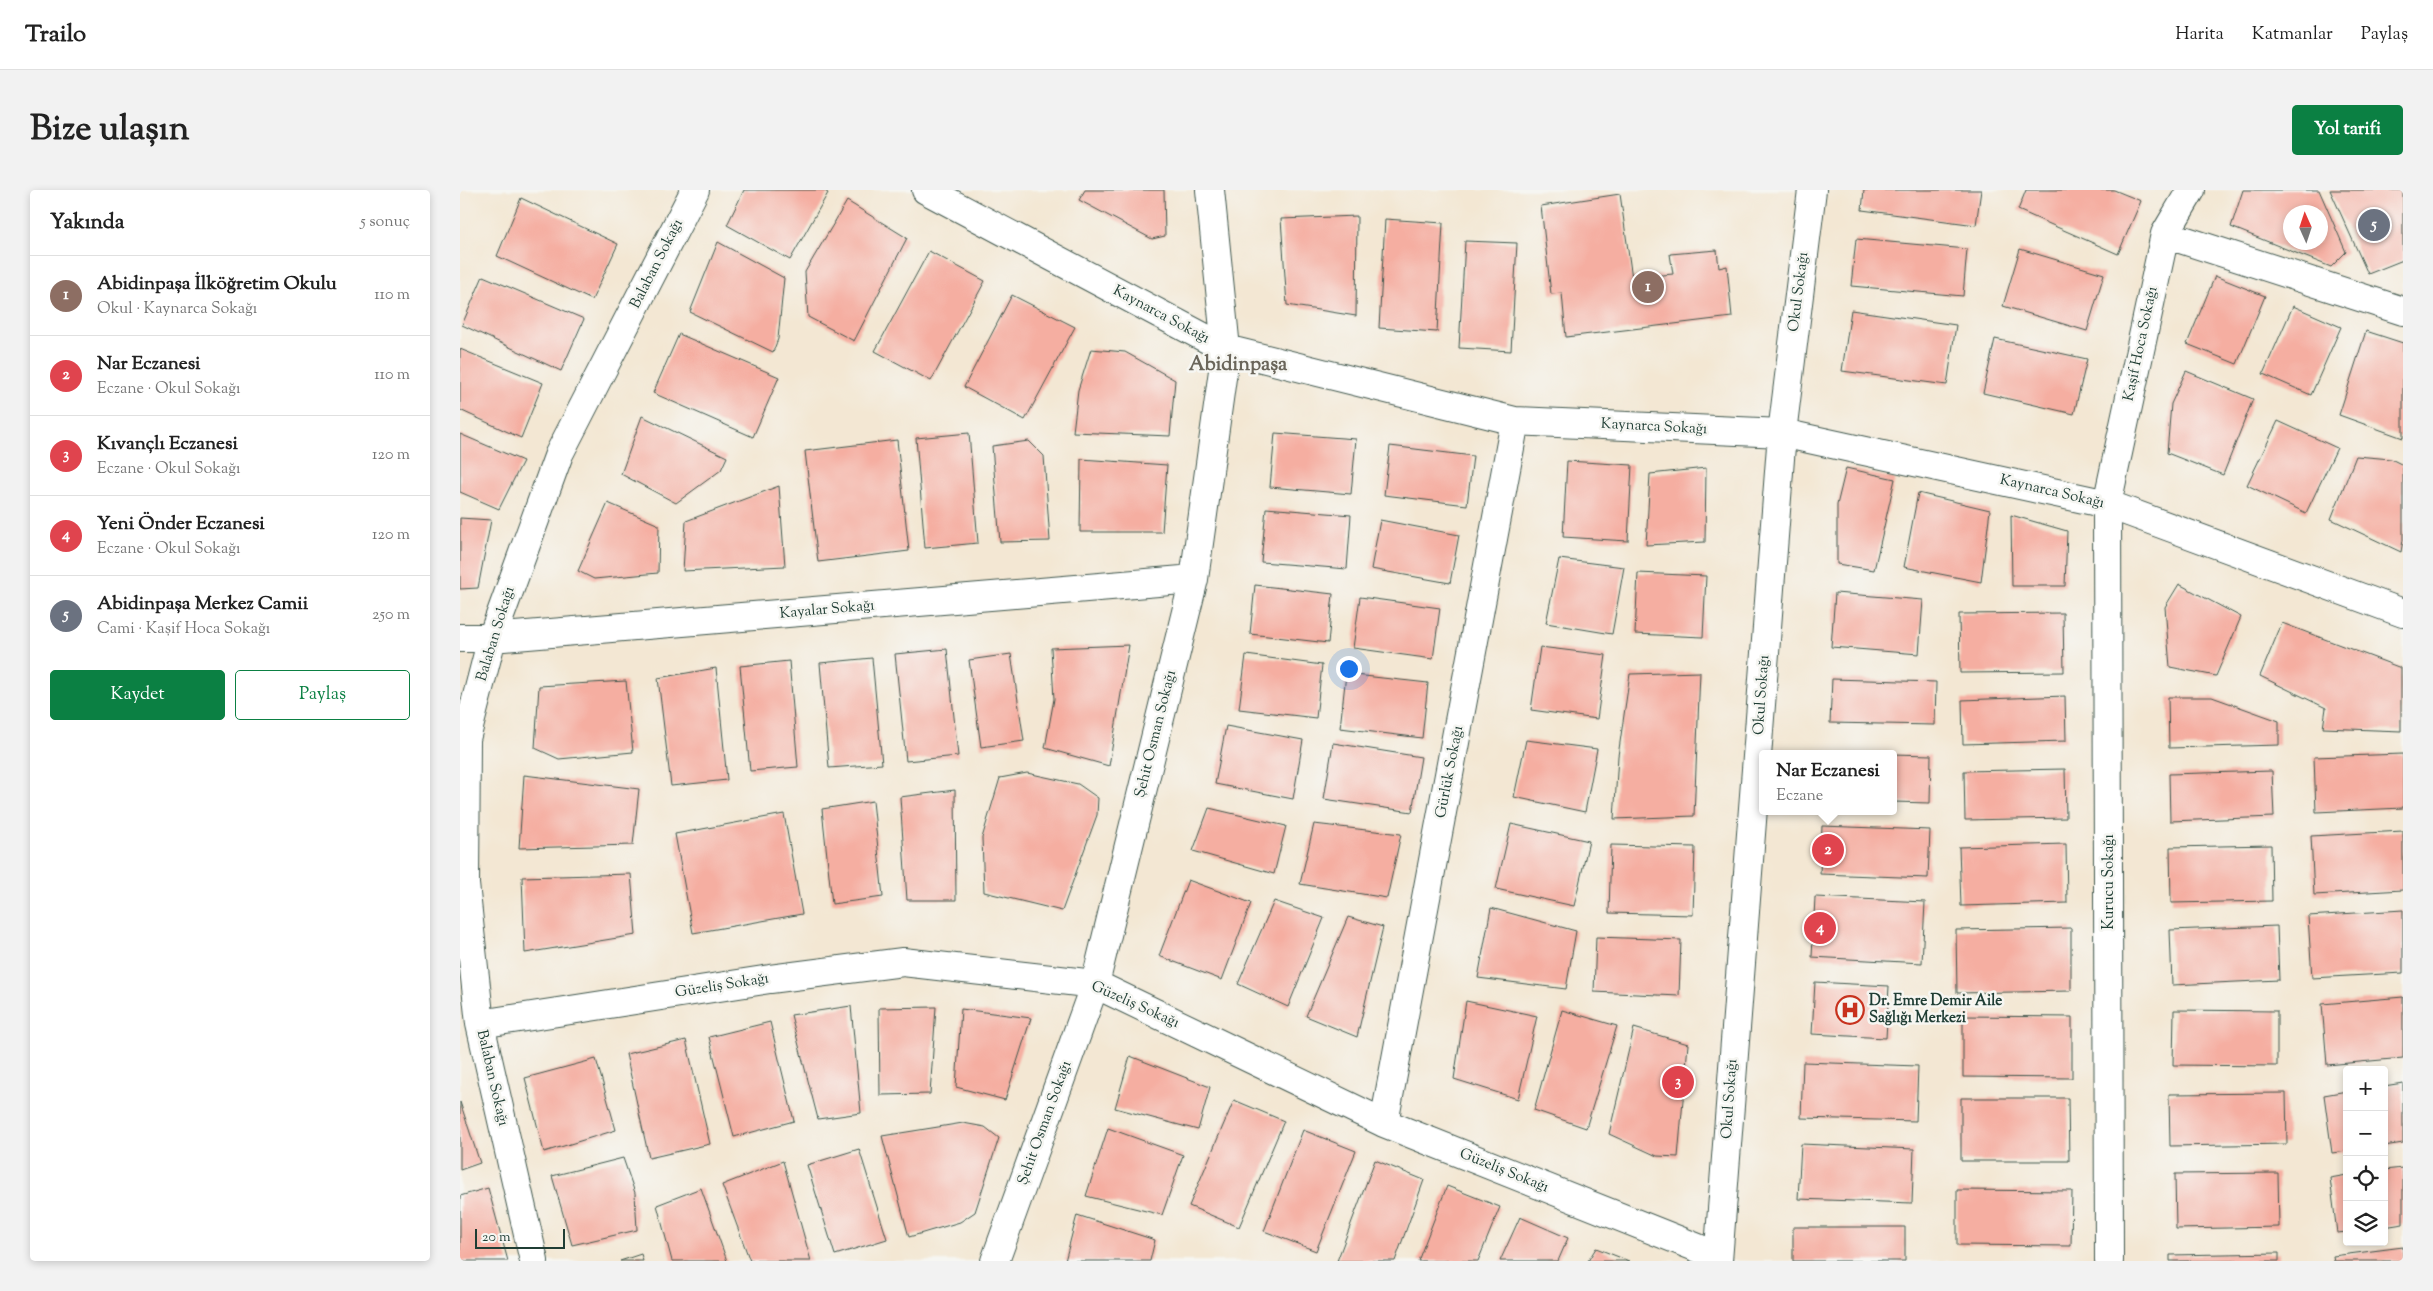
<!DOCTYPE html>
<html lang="tr">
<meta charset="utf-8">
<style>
body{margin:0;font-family:"Sorts Mill Goudy",serif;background:#f2f2f2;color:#222}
.controls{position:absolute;right:15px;bottom:15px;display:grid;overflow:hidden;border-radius:5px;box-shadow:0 2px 8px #0003}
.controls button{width:45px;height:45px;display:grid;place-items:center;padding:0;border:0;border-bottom:1px solid #e0e0e0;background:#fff;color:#222;font:25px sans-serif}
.compass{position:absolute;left:1823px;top:15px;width:45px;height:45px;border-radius:50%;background:#fff;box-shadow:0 2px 8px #0003;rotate:357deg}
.scale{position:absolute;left:15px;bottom:12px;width:90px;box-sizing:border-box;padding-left:5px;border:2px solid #1f3d34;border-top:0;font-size:14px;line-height:18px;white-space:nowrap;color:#1f3d34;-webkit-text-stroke:4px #f6f6f2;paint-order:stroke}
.you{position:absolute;left:888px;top:478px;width:18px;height:18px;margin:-12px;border:4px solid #fff;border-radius:50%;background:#1a73e8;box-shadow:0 0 0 8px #1a73e833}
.badge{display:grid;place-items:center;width:32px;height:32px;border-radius:50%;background:#0b8043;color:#fff;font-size:16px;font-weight:700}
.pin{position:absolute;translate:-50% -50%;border:2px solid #fff;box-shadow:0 1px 5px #0006}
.popup{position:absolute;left:1299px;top:560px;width:138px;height:65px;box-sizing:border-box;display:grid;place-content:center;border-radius:5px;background:#fff;filter:drop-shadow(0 1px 4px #0005);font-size:16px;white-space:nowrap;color:#767676}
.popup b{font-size:19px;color:#222}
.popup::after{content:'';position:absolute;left:50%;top:100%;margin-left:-10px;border:10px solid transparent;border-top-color:#fff}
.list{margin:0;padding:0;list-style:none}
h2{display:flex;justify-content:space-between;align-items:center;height:65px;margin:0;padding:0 20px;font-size:21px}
h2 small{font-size:16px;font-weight:400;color:#767676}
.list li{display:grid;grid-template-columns:32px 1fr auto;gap:15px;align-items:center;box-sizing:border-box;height:80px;padding:0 20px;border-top:1px solid #e0e0e0}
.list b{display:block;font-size:19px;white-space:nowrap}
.list p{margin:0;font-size:16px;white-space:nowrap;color:#767676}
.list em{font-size:16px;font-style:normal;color:#767676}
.actions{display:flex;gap:10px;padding:15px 20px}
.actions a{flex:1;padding:11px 0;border:1px solid #0b8043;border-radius:5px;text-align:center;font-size:18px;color:#0b8043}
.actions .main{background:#0b8043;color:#fff}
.icon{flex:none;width:28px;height:28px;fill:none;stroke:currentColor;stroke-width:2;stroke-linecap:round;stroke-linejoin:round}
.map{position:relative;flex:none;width:1943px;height:1071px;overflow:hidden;border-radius:5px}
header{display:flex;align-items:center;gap:30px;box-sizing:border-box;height:70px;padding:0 25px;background:#fff;border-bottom:1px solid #e0e0e0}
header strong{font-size:24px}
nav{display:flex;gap:28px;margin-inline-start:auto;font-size:18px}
.intro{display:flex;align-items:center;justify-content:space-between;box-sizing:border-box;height:120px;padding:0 30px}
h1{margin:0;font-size:35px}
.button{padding:12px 22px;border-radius:5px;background:#0b8043;color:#fff;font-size:18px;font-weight:700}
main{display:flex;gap:30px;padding:0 30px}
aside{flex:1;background:#fff;border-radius:5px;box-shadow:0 2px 8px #0003}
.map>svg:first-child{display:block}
</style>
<header>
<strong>Trailo</strong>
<nav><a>Harita</a><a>Katmanlar</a><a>Paylaş</a></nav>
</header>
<div class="intro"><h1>Bize ulaşın</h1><a class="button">Yol tarifi</a></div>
<main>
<aside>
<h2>Yakında<small>5 sonuç</small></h2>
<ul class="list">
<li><span class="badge" style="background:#8d6e63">1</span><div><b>Abidinpaşa İlköğretim Okulu</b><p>Okul · Kaynarca Sokağı</p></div><em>110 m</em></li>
<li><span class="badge" style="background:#e0444e">2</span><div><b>Nar Eczanesi</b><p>Eczane · Okul Sokağı</p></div><em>110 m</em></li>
<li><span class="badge" style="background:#e0444e">3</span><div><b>Kıvançlı Eczanesi</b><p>Eczane · Okul Sokağı</p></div><em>120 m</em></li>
<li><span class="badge" style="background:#e0444e">4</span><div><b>Yeni Önder Eczanesi</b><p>Eczane · Okul Sokağı</p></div><em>120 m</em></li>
<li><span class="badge" style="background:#6b7280">5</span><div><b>Abidinpaşa Merkez Camii</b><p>Cami · Kaşif Hoca Sokağı</p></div><em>250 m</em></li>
</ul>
<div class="actions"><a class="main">Kaydet</a><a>Paylaş</a></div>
</aside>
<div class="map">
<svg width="1943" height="1071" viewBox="0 0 1943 1071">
<rect width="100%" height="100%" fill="#f6f6f2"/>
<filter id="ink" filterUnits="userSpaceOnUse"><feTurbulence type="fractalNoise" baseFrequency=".02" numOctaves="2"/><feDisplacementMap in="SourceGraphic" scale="10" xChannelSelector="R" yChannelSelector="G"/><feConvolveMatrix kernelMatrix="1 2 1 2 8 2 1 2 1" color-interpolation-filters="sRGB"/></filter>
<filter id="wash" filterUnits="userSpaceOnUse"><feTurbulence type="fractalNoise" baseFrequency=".0096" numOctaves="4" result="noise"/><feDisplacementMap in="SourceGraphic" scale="20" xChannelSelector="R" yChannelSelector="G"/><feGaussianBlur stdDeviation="1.12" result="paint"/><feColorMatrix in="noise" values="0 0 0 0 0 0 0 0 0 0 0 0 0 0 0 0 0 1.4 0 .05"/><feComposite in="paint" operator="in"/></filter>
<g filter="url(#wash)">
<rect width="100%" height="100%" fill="#f3e7d3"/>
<g id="blocks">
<path fill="#f5aea1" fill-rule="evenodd" d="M 284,0 L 363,0 L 368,3 L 330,70 L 267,35 Z
M 625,0 L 704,0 L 705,46 L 692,49 L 619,10 Z
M 1404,0 L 1521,0 L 1516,35 L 1402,20 Z
M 1566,0 L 1654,0 L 1681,11 L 1658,64 L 1558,20 Z
M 1783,0 L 1859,0 L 1886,62 L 1871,77 L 1771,37 ZM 1830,22 L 1860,22 L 1860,52 L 1830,52 Z
M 1870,0 L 1943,0 L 1943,70 L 1908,84 Z
M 1160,4 L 1172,88 L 1213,84 L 1210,64 L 1257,60 L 1259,78 L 1267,76 L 1272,127 L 1106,147 L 1102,103 L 1091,104 L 1081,16 Z
M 61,8 L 158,54 L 132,110 L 37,66 Z
M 387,11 L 447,48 L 394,151 L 348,127 L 345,82 Z
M 897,26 L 896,126 L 827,115 L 821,29 Z
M 925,29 L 983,33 L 977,142 L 919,138 Z
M 1396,49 L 1507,59 L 1503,106 L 1391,96 Z
M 1005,51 L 1057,53 L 1051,161 L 999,158 Z
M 258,52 L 324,88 L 318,149 L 313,162 L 230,122 Z
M 1560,59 L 1644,84 L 1627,141 L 1543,116 Z
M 469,61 L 525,91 L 471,191 L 415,161 Z
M 23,86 L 124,129 L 101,181 L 2,135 Z
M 1755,86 L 1805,106 L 1777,174 L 1727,154 Z
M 552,105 L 615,137 L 565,230 L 504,197 Z
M 1833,116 L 1881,137 L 1851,205 L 1803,184 Z
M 1391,120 L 1496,135 L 1487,195 L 1382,181 Z
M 1906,141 L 1943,153 L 1943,248 L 1879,225 Z
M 219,144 L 319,187 L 293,247 L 193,203 Z
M 1535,149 L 1627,169 L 1614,224 L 1523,203 Z
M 0,159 L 83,193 L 61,248 L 0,220 Z
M 631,159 L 665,162 L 715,190 L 710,246 L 613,242 L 618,200 Z
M 1726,181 L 1793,209 L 1763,285 L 1707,263 L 1711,214 Z
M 182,226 L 267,267 L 261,280 L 216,313 L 161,284 Z
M 1818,231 L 1877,258 L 1846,323 L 1787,295 Z
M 509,243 L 518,353 L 465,358 L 456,248 Z
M 815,243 L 896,249 L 891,304 L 810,297 Z
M 0,244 L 63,271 L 39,319 L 0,302 Z
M 437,250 L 449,361 L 358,372 L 345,261 Z
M 569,251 L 584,266 L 590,351 L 540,352 L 532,256 Z
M 930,256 L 1013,266 L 1007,315 L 924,305 Z
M 1896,266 L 1931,269 L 1943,275 L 1943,350 L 1941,362 L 1871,329 Z
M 621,269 L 707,275 L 702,342 L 620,342 Z
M 1107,271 L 1172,275 L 1168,351 L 1103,347 Z
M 1246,278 L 1245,352 L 1186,355 L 1190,284 Z
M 1386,278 L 1435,289 L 1414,380 L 1377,374 L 1377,315 Z
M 319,296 L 325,376 L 223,381 L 226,331 Z
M 1458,303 L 1530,320 L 1521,392 L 1444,377 Z
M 148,313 L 199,335 L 198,383 L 134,389 L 118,381 Z
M 806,318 L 891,325 L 887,379 L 801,372 Z
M 1551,325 L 1607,341 L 1605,396 L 1552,396 Z
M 0,328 L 31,330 L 18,398 L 0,399 Z
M 920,330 L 999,345 L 990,393 L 911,379 Z
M 1099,369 L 1164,377 L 1152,444 L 1086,433 Z
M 1178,383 L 1246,386 L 1243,447 L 1175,444 Z
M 1719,394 L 1781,427 L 1756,486 L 1710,477 L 1705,417 Z
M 795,395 L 873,404 L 868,453 L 790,444 Z
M 1375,403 L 1463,410 L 1459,464 L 1371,457 Z
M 900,407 L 980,418 L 973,469 L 893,458 Z
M 1603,423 L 1604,482 L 1500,483 L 1499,424 Z
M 1822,433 L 1941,478 L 1941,541 L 1863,538 L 1866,518 L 1800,486 Z
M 669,455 L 649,576 L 585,558 L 594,509 L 591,458 Z
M 1080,457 L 1146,465 L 1137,529 L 1071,520 Z
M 487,459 L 498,566 L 446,571 L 435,464 Z
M 551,464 L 564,551 L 521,557 L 509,470 Z
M 786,465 L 862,475 L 856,528 L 779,519 Z
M 412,468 L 422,574 L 369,578 L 360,473 Z
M 329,471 L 338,577 L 290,581 L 280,476 Z
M 256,478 L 267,590 L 211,596 L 198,488 Z
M 1240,482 L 1234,626 L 1154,629 L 1158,566 L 1170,484 Z
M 886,484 L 968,493 L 962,548 L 880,538 Z
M 1372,489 L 1476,492 L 1475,535 L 1370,533 Z
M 166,491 L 173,562 L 99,569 L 75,558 L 79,496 Z
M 1605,506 L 1606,551 L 1503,554 L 1502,510 Z
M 1708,507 L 1752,507 L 1819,531 L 1819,555 L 1709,558 Z
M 766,536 L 843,550 L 833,609 L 755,594 Z
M 1066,550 L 1137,559 L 1125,622 L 1054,607 Z
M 873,553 L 961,567 L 952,622 L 864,609 Z
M 1433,564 L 1471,565 L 1470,613 L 1433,612 Z
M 1943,564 L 1943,618 L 1856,622 L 1854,567 Z
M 1605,579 L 1606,628 L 1505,630 L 1504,581 Z
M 1812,581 L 1814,627 L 1710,631 L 1709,584 Z
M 567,583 L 618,594 L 638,608 L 637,625 L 602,721 L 524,702 L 522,648 L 540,588 Z
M 64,585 L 179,599 L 173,655 L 59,658 Z
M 495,600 L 496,710 L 447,710 L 440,607 Z
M 413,611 L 423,707 L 372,714 L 362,619 Z
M 749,618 L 826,636 L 814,684 L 733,661 Z
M 324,624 L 342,724 L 233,743 L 215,644 Z
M 854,634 L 941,644 L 927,708 L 840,694 Z
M 1051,634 L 1129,651 L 1114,716 L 1036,699 Z
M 1362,636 L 1470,640 L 1468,688 L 1360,684 Z
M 1943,641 L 1943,700 L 1854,705 L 1851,646 Z
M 1606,654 L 1607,713 L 1501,716 L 1499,657 Z
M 1151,655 L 1235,657 L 1233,725 L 1149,723 Z
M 1811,655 L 1812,711 L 1711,713 L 1710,657 Z
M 171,684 L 176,745 L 65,763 L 62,687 Z
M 728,690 L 791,713 L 762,790 L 699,766 Z
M 1355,707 L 1465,712 L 1462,773 L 1352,767 Z
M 814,711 L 864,728 L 828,817 L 778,794 Z
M 1031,718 L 1116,741 L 1106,799 L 1018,788 Z
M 1943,720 L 1943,783 L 1852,788 L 1848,726 Z
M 888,727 L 923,737 L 897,847 L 846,826 Z
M 1817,736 L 1819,790 L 1712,795 L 1710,740 Z
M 1611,738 L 1611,801 L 1497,803 L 1496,740 Z
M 1136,747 L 1221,750 L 1219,806 L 1134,802 Z
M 1355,792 L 1429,796 L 1426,848 L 1352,844 Z
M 1943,807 L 1943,868 L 1867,875 L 1862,814 Z
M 1006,811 L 1077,826 L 1058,909 L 994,889 Z
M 391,816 L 401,923 L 358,929 L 331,825 Z
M 476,817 L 470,904 L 420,905 L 419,818 Z
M 501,819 L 571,828 L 545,910 L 496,897 Z
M 1102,820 L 1157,836 L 1126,938 L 1074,920 Z
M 1714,820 L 1817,821 L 1817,876 L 1713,875 Z
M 1503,826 L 1612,827 L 1612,888 L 1503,887 Z
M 310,832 L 334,931 L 274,947 L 249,847 Z
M 1174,838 L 1228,854 L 1218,967 L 1197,966 L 1149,944 Z
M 226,850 L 250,954 L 189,968 L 166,864 Z
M 670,866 L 750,897 L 738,940 L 655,918 Z
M 136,869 L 156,940 L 84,962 L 65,888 Z
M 1343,872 L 1458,876 L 1456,931 L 1341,928 Z
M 1943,893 L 1943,953 L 1924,956 L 1924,896 Z
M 1887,901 L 1887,961 L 1872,963 L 1864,905 Z
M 1826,903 L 1827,954 L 1710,956 L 1709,904 Z
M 1501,908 L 1608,908 L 1609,971 L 1501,971 Z
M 774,910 L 824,931 L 779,1037 L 729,1016 Z
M 0,912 L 20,973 L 0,980 Z
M 503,933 L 525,937 L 539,948 L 515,1022 L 500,1032 L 449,1047 L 422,946 Z
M 648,938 L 723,965 L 702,1025 L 626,1006 Z
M 843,940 L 896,961 L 856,1061 L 804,1041 Z
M 1341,954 L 1454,959 L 1452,1013 L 1338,1009 Z
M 399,959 L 427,1049 L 375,1065 L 347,975 Z
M 163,968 L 175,1003 L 177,1040 L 112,1055 L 92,986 Z
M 915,970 L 964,990 L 935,1071 L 877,1071 Z
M 323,971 L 351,1071 L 290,1071 L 262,995 Z
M 1943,978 L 1943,1034 L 1924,1037 L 1924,980 Z
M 1818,983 L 1819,1037 L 1716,1039 L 1715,984 Z
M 1887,985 L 1887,1042 L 1877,1043 L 1870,988 Z
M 987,996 L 1040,1017 L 1018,1071 L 958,1071 Z
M 28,998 L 48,1071 L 0,1071 L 0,1006 Z
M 241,998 L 267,1071 L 212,1071 L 197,1015 Z
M 1497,1000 L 1612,1001 L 1611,1056 L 1497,1055 Z
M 617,1025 L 695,1050 L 690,1071 L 605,1071 Z
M 1060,1027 L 1108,1048 L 1098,1071 L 1040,1071 Z
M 1333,1037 L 1445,1037 L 1445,1071 L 1333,1071 Z
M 1943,1057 L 1943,1071 L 1874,1071 L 1873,1066 Z
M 1136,1058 L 1169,1071 L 1128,1071 Z
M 1819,1063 L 1819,1071 L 1710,1071 L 1710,1065 Z
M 181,1064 L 183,1071 L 160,1071 Z"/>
</g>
</g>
<g filter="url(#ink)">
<use href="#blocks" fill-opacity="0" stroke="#3f564c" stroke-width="1"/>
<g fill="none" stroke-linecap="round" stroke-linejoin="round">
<defs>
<path id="street" d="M 466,0 L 766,159 L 1055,231 L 1322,243 L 1647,314 L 1943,423
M 1705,44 L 1943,121
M 0,448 L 32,448 L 734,389
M 20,834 L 310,789 L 443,772 L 635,794 L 924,933 L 1258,1066
M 924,933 L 1055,231
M 74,1071 L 20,834 L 5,694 L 6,549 L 32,448 L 99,264 L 235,0
M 535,1071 L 635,794 L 734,389 L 766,159 L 750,0
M 1258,1071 L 1322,243 L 1352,0
M 1649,1071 L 1647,314 L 1705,44 L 1731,0"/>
</defs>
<use href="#street" stroke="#3f564c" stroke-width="30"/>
<use href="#street" stroke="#fff" stroke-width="28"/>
</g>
</g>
<defs>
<symbol id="hospital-ring" viewBox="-11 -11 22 22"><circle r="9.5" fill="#f6f6f2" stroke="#c8321e" stroke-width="1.5"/><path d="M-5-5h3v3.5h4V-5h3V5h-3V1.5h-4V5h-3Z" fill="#c8321e"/></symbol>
</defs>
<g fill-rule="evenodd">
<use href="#hospital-ring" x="1374" y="804" width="32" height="32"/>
</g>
<g text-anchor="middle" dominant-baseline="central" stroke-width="5" stroke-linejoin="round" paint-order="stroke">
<g font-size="15" fill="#1f3d34" stroke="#f6f6f2">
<text transform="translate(197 74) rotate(-63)">Balaban Sokağı</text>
<text transform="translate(1339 102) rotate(-83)">Okul Sokağı</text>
<text transform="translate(701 125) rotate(28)">Kaynarca Sokağı</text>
<text transform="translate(1681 154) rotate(-78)">Kaşif Hoca Sokağı</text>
<text transform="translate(1194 237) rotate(3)">Kaynarca Sokağı</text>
<text transform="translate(1592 302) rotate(13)">Kaynarca Sokağı</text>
<text transform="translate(367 420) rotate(-5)">Kayalar Sokağı</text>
<text transform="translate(36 444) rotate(-73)">Balaban Sokağı</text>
<text transform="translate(1302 505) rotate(-86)">Okul Sokağı</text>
<text transform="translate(696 544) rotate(-76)">Şehit Osman Sokağı</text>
<text transform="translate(990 582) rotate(-79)">Gürlük Sokağı</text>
<text transform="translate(1649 692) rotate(-90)">Kurucu Sokağı</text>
<text transform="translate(262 796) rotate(-9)">Güzeliş Sokağı</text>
<text transform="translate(675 815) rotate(24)">Güzeliş Sokağı</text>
<text transform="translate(32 888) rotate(77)">Balaban Sokağı</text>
<text transform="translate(1270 909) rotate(-86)">Okul Sokağı</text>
<text transform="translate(585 933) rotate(-70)">Şehit Osman Sokağı</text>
<text transform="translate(1044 981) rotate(22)">Güzeliş Sokağı</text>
</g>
<g font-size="15" font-weight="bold" fill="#1f3d34" stroke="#f6f6f2" text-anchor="start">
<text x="1409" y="811">Dr. Emre Demir Aile<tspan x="1409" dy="17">Sağlığı Merkezi</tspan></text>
</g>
<g font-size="20" font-weight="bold" fill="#6a655a" stroke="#f6f6f2">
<text x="778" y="175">Abidinpaşa</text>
</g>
</g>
</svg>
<div class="controls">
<button>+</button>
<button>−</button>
<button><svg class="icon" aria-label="locate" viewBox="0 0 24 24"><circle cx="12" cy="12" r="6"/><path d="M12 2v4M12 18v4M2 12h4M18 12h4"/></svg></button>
<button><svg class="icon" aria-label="layers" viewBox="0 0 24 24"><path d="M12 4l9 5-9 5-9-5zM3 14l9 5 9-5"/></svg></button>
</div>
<svg class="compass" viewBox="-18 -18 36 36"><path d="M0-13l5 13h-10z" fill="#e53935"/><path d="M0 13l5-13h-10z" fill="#767676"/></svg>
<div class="scale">20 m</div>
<div class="you"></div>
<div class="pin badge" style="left:1188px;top:97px;background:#8d6e63">1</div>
<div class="pin badge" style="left:1368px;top:660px;background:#e0444e">2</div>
<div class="popup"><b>Nar Eczanesi</b>Eczane</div>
<div class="pin badge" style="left:1218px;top:892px;background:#e0444e">3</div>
<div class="pin badge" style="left:1360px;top:738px;background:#e0444e">4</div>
<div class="pin badge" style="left:1914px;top:35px;background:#6b7280">5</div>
</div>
</main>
